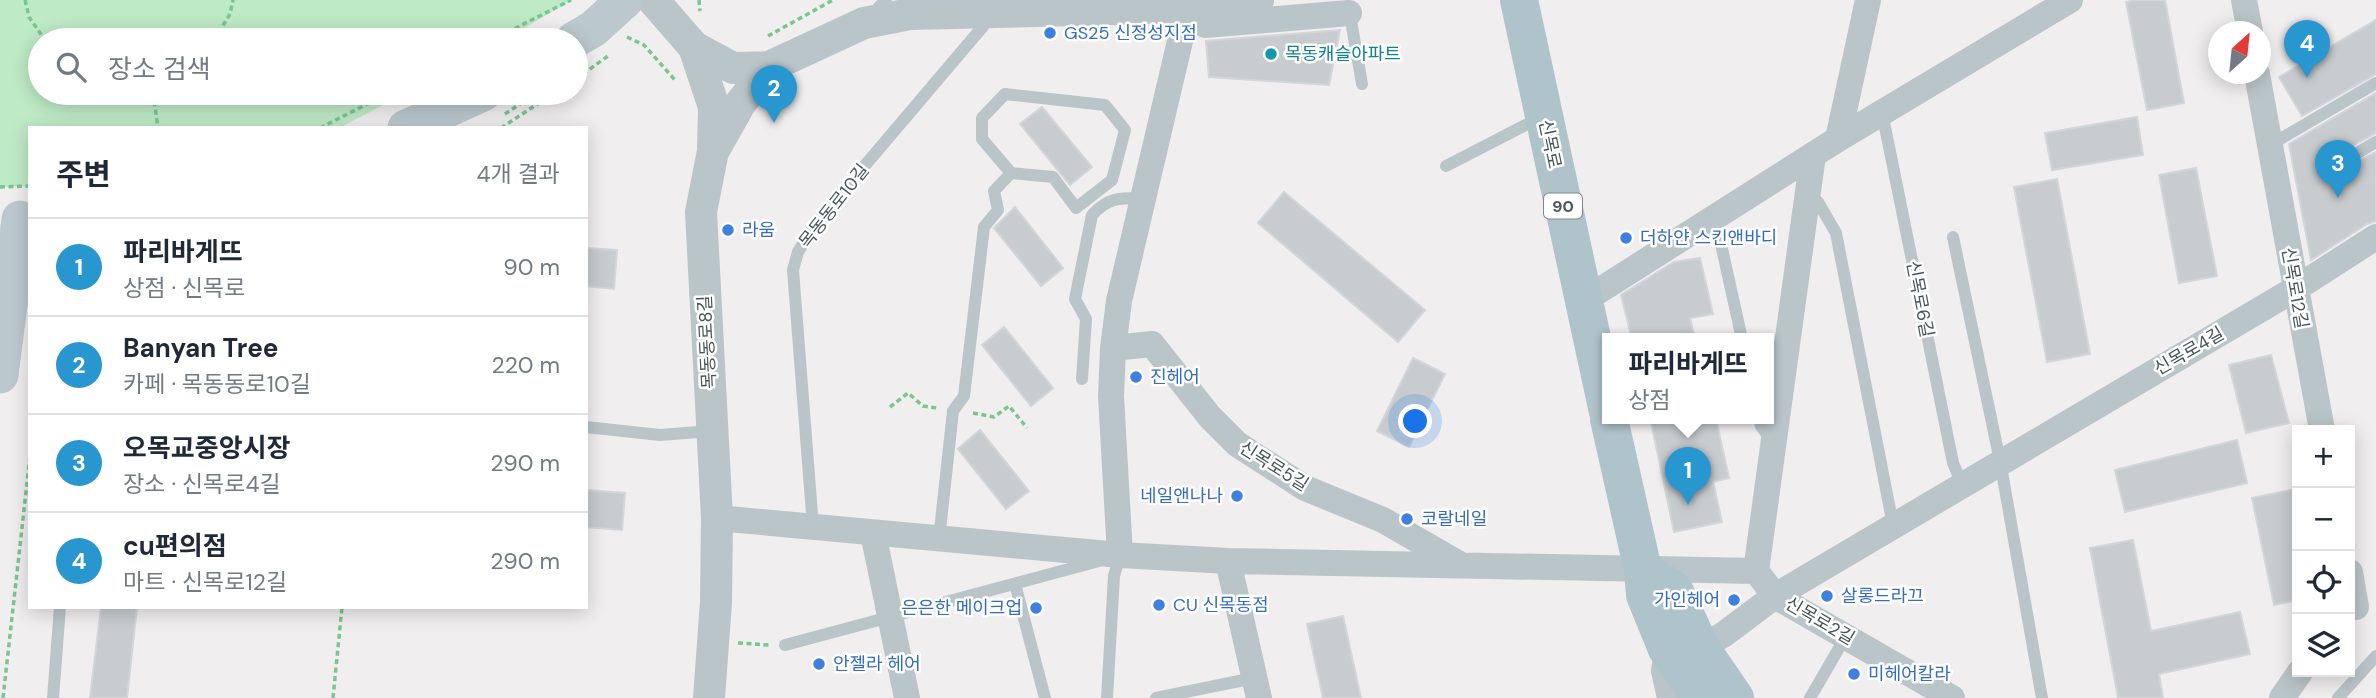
<!DOCTYPE html>
<html lang="ko">
<meta charset="utf-8">
<style>
body{margin:0;font-family:"DM Sans","Noto Sans KR",sans-serif;background:#f6f6f7;color:#1f2937}
.controls{position:absolute;right:21px;bottom:21px;display:grid;overflow:hidden;border-radius:0px;box-shadow:0 4px 18px #0003}
.controls button{width:63px;height:63px;display:grid;place-items:center;padding:0;border:0;border-bottom:2px solid #e0e1e3;background:#fff;color:#1f2937;font:35px sans-serif}
.compass{position:absolute;left:2208px;top:21px;width:63px;height:63px;border-radius:50%;background:#fff;box-shadow:0 4px 18px #0003;rotate:27deg}
.you{position:absolute;left:1416px;top:422px;width:24px;height:24px;margin:-18px;border:5px solid #fff;border-radius:50%;background:#1a73e8;box-shadow:0 0 0 10px #1a73e833}
.badge{display:grid;place-items:center;width:46px;height:46px;border-radius:50%;background:#2896cf;color:#fff;font-size:23px;font-weight:700}
.pin{position:absolute;translate:-50% -58px;filter:drop-shadow(0 2px 4px #0008)}
.pin::after{content:'';position:absolute;top:37px;width:24px;height:21px;background:inherit;clip-path:polygon(0 0,100% 0,50% 100%)}
.popup{position:absolute;left:1602px;top:333px;width:172px;height:91px;box-sizing:border-box;display:grid;place-content:center;border-radius:0px;background:#fff;filter:drop-shadow(0 2px 5px #0005);font-size:23px;white-space:nowrap;color:#747a83}
.popup b{font-size:26px;color:#1f2937}
.popup::after{content:'';position:absolute;left:50%;top:100%;margin-left:-14px;border:14px solid transparent;border-top-color:#fff}
.list{margin:0;padding:0;list-style:none}
h2{display:flex;justify-content:space-between;align-items:center;height:91px;margin:0;padding:0 28px;font-size:30px}
h2 small{font-size:23px;font-weight:400;color:#747a83}
.list li{display:grid;grid-template-columns:46px 1fr auto;gap:21px;align-items:center;box-sizing:border-box;height:98px;padding:0 28px;border-top:2px solid #e0e1e3}
.list b{display:block;font-size:26px;white-space:nowrap}
.list p{margin:0;font-size:23px;white-space:nowrap;color:#747a83}
.list em{font-size:23px;font-style:normal;color:#747a83}
.icon{flex:none;width:38px;height:38px;fill:none;stroke:currentColor;stroke-width:2;stroke-linecap:round;stroke-linejoin:round}
.map{position:relative;flex:none;width:2376px;height:698px;overflow:hidden}
.search{position:absolute;background:#fff;box-shadow:0 4px 18px #0003;left:28px;top:28px;width:560px;height:77px;display:flex;align-items:center;gap:18px;box-sizing:border-box;padding:0 24px;border-radius:38px;color:#747a83;font-size:26px}
.panel{position:absolute;background:#fff;box-shadow:0 4px 18px #0003;left:28px;top:126px;width:560px;height:483px;border-radius:0px}
.map>svg:first-child{display:block}
</style>
<div class="map">
<svg width="2376" height="698" viewBox="0 0 2376 698">
<rect width="100%" height="100%" fill="#f0eeee"/>
<path fill="#bfeac6" d="M 0,0 L 572,0 L 504,40 L 40,40 L 40,93 L 406,93 L 339,128 L 30,128 L 30,186 L 0,187 Z"/>
<path fill="#c8cccf" stroke="#d2d5d9" stroke-width="2" d="M 2136,0 L 2165,0 L 2184,103 L 2147,110 L 2126,2 Z
M 2376,20 L 2376,74 L 2302,116 L 2279,77 Z
M 1340,30 L 1329,85 L 1209,77 L 1206,41 Z
M 2376,93 L 2376,133 L 2355,144 L 2350,151 L 2352,157 L 2358,161 L 2376,152 L 2376,221 L 2367,224 L 2311,260 L 2289,144 Z
M 1042,107 L 1092,167 L 1070,185 L 1020,124 Z
M 2137,117 L 2143,155 L 2052,170 L 2045,133 Z
M 2196,168 L 2217,276 L 2179,283 L 2159,175 Z
M 2057,179 L 2090,354 L 2047,362 L 2014,187 Z
M 1284,192 L 1425,310 L 1398,342 L 1258,223 Z
M 1015,207 L 1063,268 L 1041,286 L 994,228 Z
M 586,248 L 617,250 L 614,289 L 586,286 Z
M 1700,258 L 1713,314 L 1690,318 L 1695,339 L 1632,339 L 1621,295 L 1674,262 Z
M 1004,327 L 1053,388 L 1031,406 L 982,345 Z
M 2271,355 L 2289,423 L 2246,433 L 2229,365 Z
M 1413,358 L 1445,374 L 1409,447 L 1377,431 Z
M 1665,419 L 1716,419 L 1729,478 L 1713,482 L 1722,522 L 1674,532 L 1651,422 Z
M 980,430 L 1029,491 L 1006,509 L 958,449 Z
M 2237,440 L 2247,483 L 2125,512 L 2115,470 Z
M 2295,489 L 2297,501 L 2297,600 L 2274,605 L 2252,498 Z
M 586,490 L 625,493 L 622,530 L 586,527 Z
M 2133,540 L 2151,631 L 2240,612 L 2250,654 L 2159,674 L 2163,698 L 2118,698 L 2090,548 Z
M 101,607 L 137,607 L 127,698 L 90,698 Z
M 1343,616 L 1361,698 L 1323,698 L 1307,624 Z"/>
<g fill="none" stroke-linecap="round" stroke-linejoin="round">
<path stroke="#7ac590" stroke-width="3.5" stroke-dasharray="5 3.5" stroke-linecap="butt" d="M 25,0 L 29,17 L 45,40
M 699,0 L 700,11
M 768,36 L 833,0
M 627,37 L 644,45 L 675,80
M 214,40 L 230,14 L 233,0
M 492,40 L 571,0
M 576,79 L 608,56
M 153,93 L 158,128
M 505,114 L 536,93
M 320,128 L 389,93
M 501,128 L 554,93
M 0,187 L 30,186
M 890,407 L 908,393 L 923,406 L 937,408
M 973,413 L 994,417 L 1009,406 L 1027,428
M 738,643 L 769,645
M 3,698 L 30,456
M 333,698 L 342,607"/>
<path stroke="#bac5c9" stroke-width="12" d="M 1349,9 L 1362,84
M 871,15 L 886,0
M 1882,112 L 1953,463 L 1962,484
M 2270,145 L 2376,83
M 2359,152 L 2376,142
M 1446,166 L 1539,118
M 1808,195 L 1818,202 L 1836,233 L 1893,525
M 1715,217 L 1742,339
M 1953,237 L 2000,461 L 2042,698
M 1082,379 L 1086,319 L 1075,299 L 1092,215 C 1109,197 1120,198 1143,198
M 1759,419 L 1761,426 L 1771,440
M 586,427 L 660,435 L 711,431
M 813,527 L 793,270 L 798,252 L 816,223 L 991,17
M 939,539 L 953,411 L 964,396 L 984,227 L 998,210 L 994,191 L 1011,173 L 982,139 L 982,118 L 1005,94 L 1105,105 L 1125,130 L 1112,180 L 1076,208 L 1053,177 L 1011,173
M 1015,584 L 1045,698
M 785,645 L 1099,561
M 53,698 L 60,607
M 1107,698 L 1114,576 L 1120,555 L 1117,556
M 1156,698 L 1254,678
M 1810,698 L 1846,636
M 2338,698 L 2376,656"/>
<path stroke="#bac5c9" stroke-width="26" d="M 2244,0 L 2250,32
M 1203,7 L 1205,25 L 1349,13
M 2257,74 L 2322,430
M 1838,139 L 1868,0
M 1583,301 L 1838,139 L 2070,0
M 1113,348 L 1152,344 L 1210,417 L 1237,444 L 1305,488 L 1383,520 L 1461,565
M 717,518 L 1120,555 L 1228,561 L 1756,571 L 1775,596 L 1952,698
M 873,533 L 907,698
M 1120,555 L 1111,396 L 1113,348 L 1119,301 L 1188,7
M 1228,561 L 1259,698
M 1756,571 L 1813,155
M 2350,572 L 2356,607
M 1700,647 L 1723,635 L 1775,596 L 2295,289 L 2376,237
M 1667,651 L 1664,671 L 1670,698
M 2282,698 L 2300,672"/>
<path stroke="#bac5c9" stroke-width="32" d="M 653,0 L 694,47 L 733,68 L 769,67 L 864,23 L 910,14 L 1203,7 L 1258,0
M 694,47 L 714,107 L 713,151 L 701,212 L 717,518 L 716,602 L 709,698
M 714,150 L 740,104 L 769,67"/>
<path stroke="#bbc8ce" stroke-width="37" d="M 574,40 L 593,29 L 625,0
M 406,128 L 483,93
M 0,375 L 20,219"/>
<path stroke="#afc3ca" stroke-width="38" d="M 1519,0 L 1608,412
M 1609,419 L 1643,570 L 1645,595 L 1667,649 L 1700,698
M 1643,570 L 1674,590 L 1700,647 L 1735,698"/>
</g>
<g fill="#3f7fe0" stroke="#fff" stroke-width="2.5">
<circle cx="1050" cy="33" r="7"/>
<circle cx="728" cy="230" r="7"/>
<circle cx="1626" cy="238" r="7"/>
<circle cx="1136" cy="377" r="7"/>
<circle cx="1237" cy="496" r="7"/>
<circle cx="1407" cy="519" r="7"/>
<circle cx="1827" cy="596" r="7"/>
<circle cx="1734" cy="600" r="7"/>
<circle cx="1159" cy="605" r="7"/>
<circle cx="1036" cy="608" r="7"/>
<circle cx="819" cy="664" r="7"/>
<circle cx="1854" cy="674" r="7"/>
</g>
<circle fill="#0f9aa8" stroke="#fff" stroke-width="2.5" cx="1271" cy="54" r="7"/>
<g text-anchor="middle" dominant-baseline="central" stroke-width="5" stroke-linejoin="round" paint-order="stroke">
<rect fill="#fff" stroke="#7e888b" stroke-width="2" x="1544" y="193.5" width="38" height="25" rx="5"/>
<g font-size="16" font-weight="bold" fill="#475559">
<text x="1563" y="206">90</text>
</g>
<g font-size="18" fill="#366cbe" stroke="#fff" text-anchor="start">
<text x="1064" y="33">GS25 신정성지점</text>
<text x="742" y="230">라움</text>
<text x="1640" y="238">더하얀 스킨앤바디</text>
<text x="1150" y="377">진헤어</text>
<text x="1223" y="496" text-anchor="end">네일앤나나</text>
<text x="1421" y="519">코랄네일</text>
<text x="1841" y="596">살롱드라끄</text>
<text x="1720" y="600" text-anchor="end">가인헤어</text>
<text x="1173" y="605">CU 신목동점</text>
<text x="1022" y="608" text-anchor="end">은은한 메이크업</text>
<text x="833" y="664">안젤라 헤어</text>
<text x="1868" y="674">미헤어칼라</text>
</g>
<g font-size="18" fill="#0d838f" stroke="#fff" text-anchor="start">
<text x="1285" y="54">목동캐슬아파트</text>
</g>
<g font-size="18" fill="#475559" stroke="#fff">
<text transform="translate(1550 144) rotate(78)">신목로</text>
<text transform="translate(834 206) rotate(-52)">목동동로10길</text>
<text transform="translate(2295 288) rotate(80)">신목로12길</text>
<text transform="translate(1920 299) rotate(79)">신목로6길</text>
<text transform="translate(707 342) rotate(-93)">목동동로8길</text>
<text transform="translate(2189 351) rotate(-30)">신목로4길</text>
<text transform="translate(1274 466) rotate(32)">신목로5길</text>
<text transform="translate(1820 621) rotate(30)">신목로2길</text>
</g>
</g>
</svg>
<div class="controls">
<button>+</button>
<button>−</button>
<button><svg class="icon" aria-label="locate" viewBox="0 0 24 24"><circle cx="12" cy="12" r="6"/><path d="M12 2v4M12 18v4M2 12h4M18 12h4"/></svg></button>
<button><svg class="icon" aria-label="layers" viewBox="0 0 24 24"><path d="M12 4l9 5-9 5-9-5zM3 14l9 5 9-5"/></svg></button>
</div>
<svg class="compass" viewBox="-18 -18 36 36"><path d="M0-13l5 13h-10z" fill="#e53935"/><path d="M0 13l5-13h-10z" fill="#747a83"/></svg>
<div class="you"></div>
<div class="pin badge" style="left:1688px;top:505px">1</div>
<div class="popup"><b>파리바게뜨</b>상점</div>
<div class="pin badge" style="left:774px;top:123px">2</div>
<div class="pin badge" style="left:2338px;top:198px">3</div>
<div class="pin badge" style="left:2307px;top:78px">4</div>
<div class="search"><svg class="icon" aria-label="search" viewBox="0 0 24 24"><circle cx="10" cy="10" r="6"/><path d="M15 15l6 6"/></svg>장소 검색</div>
<section class="panel">
<h2>주변<small>4개 결과</small></h2>
<ul class="list">
<li><span class="badge">1</span><div><b>파리바게뜨</b><p>상점 · 신목로</p></div><em>90 m</em></li>
<li><span class="badge">2</span><div><b>Banyan Tree</b><p>카페 · 목동동로10길</p></div><em>220 m</em></li>
<li><span class="badge">3</span><div><b>오목교중앙시장</b><p>장소 · 신목로4길</p></div><em>290 m</em></li>
<li><span class="badge">4</span><div><b>cu편의점</b><p>마트 · 신목로12길</p></div><em>290 m</em></li>
</ul>
</section>
</div>
